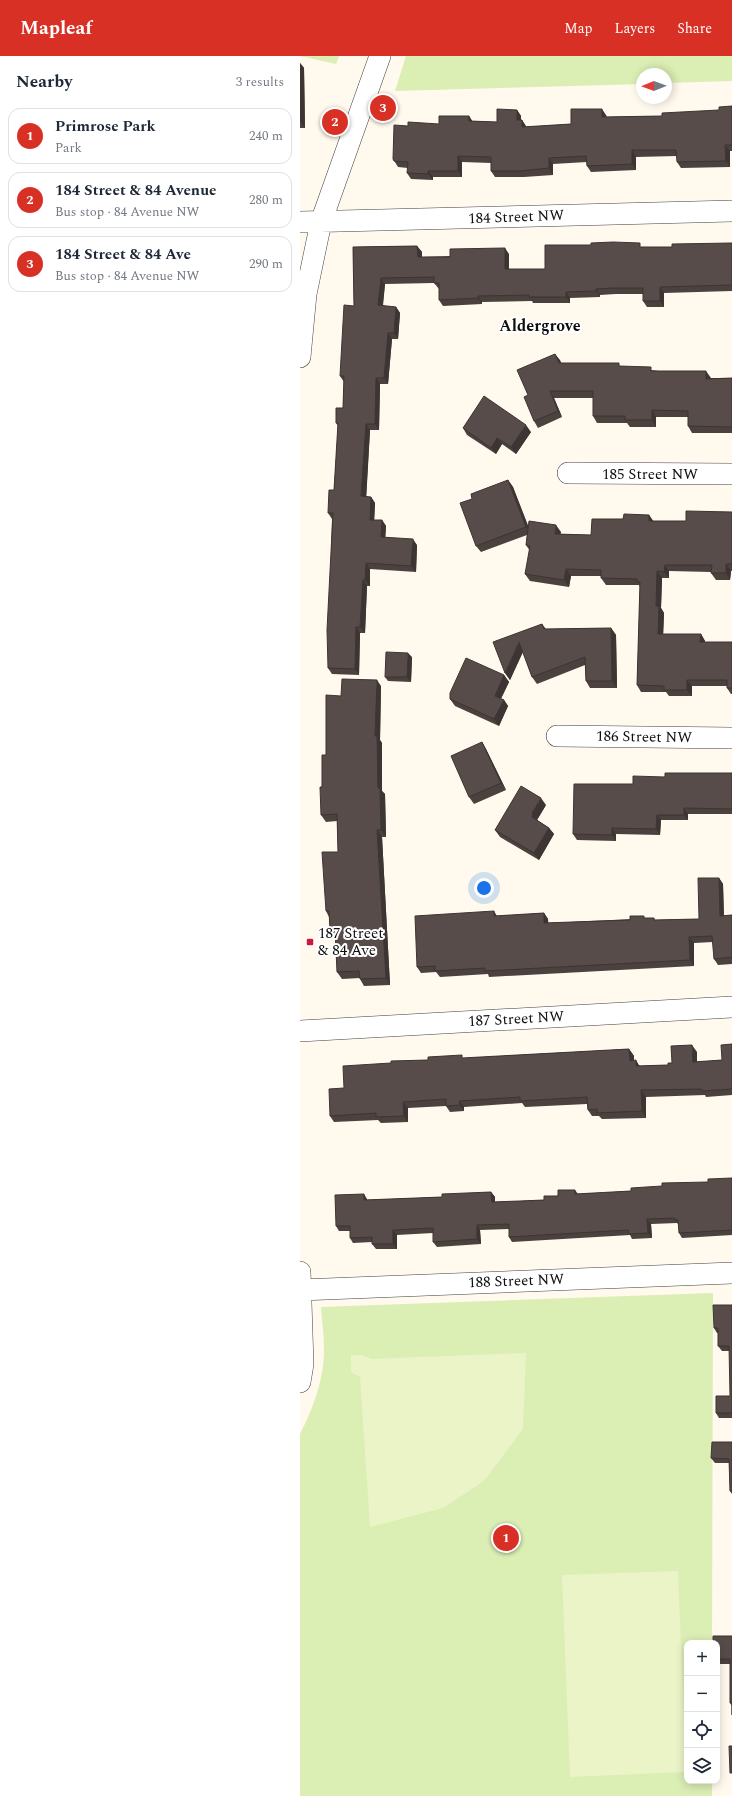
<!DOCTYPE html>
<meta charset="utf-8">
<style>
body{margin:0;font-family:Spectral,serif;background:#f2f2f3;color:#1f2937}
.controls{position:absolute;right:12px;bottom:12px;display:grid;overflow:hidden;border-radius:8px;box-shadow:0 2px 10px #0003}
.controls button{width:36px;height:36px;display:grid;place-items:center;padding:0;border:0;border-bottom:1px solid #e0e1e3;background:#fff;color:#1f2937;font:20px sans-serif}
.compass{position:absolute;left:336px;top:12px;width:36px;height:36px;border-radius:50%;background:#fff;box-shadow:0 2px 10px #0003;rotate:269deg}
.you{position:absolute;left:184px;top:832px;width:14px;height:14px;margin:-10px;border:3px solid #fff;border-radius:50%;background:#1a73e8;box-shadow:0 0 0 6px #1a73e833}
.badge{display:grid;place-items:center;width:26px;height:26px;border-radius:50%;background:#d93025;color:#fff;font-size:13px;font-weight:700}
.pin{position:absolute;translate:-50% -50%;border:2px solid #fff;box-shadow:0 1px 4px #0006}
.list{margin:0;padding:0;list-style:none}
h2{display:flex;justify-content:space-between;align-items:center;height:52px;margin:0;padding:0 16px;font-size:17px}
h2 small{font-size:13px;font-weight:400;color:#747a83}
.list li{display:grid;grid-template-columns:26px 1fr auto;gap:12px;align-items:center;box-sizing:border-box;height:56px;margin:0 8px 8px;padding:0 8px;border:1px solid #e0e1e3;border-radius:12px}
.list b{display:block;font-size:15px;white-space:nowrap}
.list p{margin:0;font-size:13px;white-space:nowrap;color:#747a83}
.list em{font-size:13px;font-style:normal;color:#747a83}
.icon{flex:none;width:22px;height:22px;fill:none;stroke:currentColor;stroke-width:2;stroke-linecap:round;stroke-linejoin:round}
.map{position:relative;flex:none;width:432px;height:1740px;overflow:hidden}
header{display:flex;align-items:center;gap:24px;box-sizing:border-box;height:56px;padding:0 20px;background:#d93025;color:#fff}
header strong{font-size:19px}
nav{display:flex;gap:22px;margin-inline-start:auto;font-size:14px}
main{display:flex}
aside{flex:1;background:#fff}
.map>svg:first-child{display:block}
</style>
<header>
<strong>Mapleaf</strong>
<nav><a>Map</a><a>Layers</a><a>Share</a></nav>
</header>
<main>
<aside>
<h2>Nearby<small>3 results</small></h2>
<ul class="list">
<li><span class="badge">1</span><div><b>Primrose Park</b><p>Park</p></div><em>240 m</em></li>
<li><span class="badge">2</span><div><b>184 Street &amp; 84 Avenue</b><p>Bus stop · 84 Avenue NW</p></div><em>280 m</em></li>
<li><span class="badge">3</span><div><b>184 Street &amp; 84 Ave</b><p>Bus stop · 84 Avenue NW</p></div><em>290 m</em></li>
</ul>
</aside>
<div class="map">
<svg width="432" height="1740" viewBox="0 0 432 1740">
<rect width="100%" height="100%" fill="#fff9ee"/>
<path fill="#dbeeb4" d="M 0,0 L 39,0 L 36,8 Z
M 106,0 L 432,0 L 432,25 L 366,27 L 366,18 L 342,18 L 342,28 L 95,35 Z
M 413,1237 L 412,1587 L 387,1587 L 387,1725 L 412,1725 L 412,1740 L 0,1740 L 0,1378 C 13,1353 24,1323 24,1294 C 24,1280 22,1265 21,1251 Z"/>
<path fill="#ebf4c7" d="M 226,1297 L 223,1373 L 184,1425 L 143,1452 L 70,1471 L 60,1321 L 51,1316 L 51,1299 L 63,1299 L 71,1303 Z
M 378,1515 L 386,1716 L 270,1721 L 262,1519 Z"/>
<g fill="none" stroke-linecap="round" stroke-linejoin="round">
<defs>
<path id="minor" d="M 0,166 L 432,155
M 0,301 L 6,238 L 21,166 L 80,0
M 268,417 L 432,418
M 257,680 L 432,682
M 0,975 L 432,951
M 0,1216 L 3,1308 L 0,1326
M 0,1234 L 432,1217"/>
</defs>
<use href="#minor" stroke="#414141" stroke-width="22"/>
<use href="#minor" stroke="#fff" stroke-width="21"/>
</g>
<path fill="#4b413f" d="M 0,7 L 4,12 L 5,72 L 0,72 Z
M 432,50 L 432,95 L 430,95 L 430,111 L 381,112 L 377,106 L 377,100 L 336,101 L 336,114 L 291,116 L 287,110 L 287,106 L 253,108 L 253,119 L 224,121 L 195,121 L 191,115 L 191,107 L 162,106 L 162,121 L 133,121 L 133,124 L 111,123 L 107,117 L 108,112 L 98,111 L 93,103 L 108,70 L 139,68 L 169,60 L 172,65 L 197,66 L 217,54 L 221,60 L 221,64 L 222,64 L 226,71 L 271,68 L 306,59 L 307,61 L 362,60 L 419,54 Z
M 432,187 L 432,235 L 364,237 L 364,251 L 347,251 L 343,245 L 343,238 L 316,238 L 300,239 L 300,241 L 270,242 L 270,247 L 233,247 L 232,245 L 182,246 L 182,248 L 143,250 L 139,244 L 139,233 L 134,227 L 85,228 L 83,250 L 96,251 L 100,257 L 98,283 L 92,283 L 88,328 L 80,328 L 79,374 L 70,374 L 66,441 L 71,441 L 75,447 L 74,464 L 82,464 L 86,470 L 85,482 L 117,489 L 116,516 L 70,513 L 70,530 L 67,530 L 65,577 L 60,577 L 59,619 L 32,618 L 28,612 L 32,463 L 28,457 L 34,434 L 38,370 L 36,367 L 43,352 L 44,326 L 40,320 L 54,250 L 53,191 L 117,190 L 122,196 L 122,201 L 209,198 L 209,213 L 245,213 L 342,191 L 372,191 Z
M 255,298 L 261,307 L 321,310 L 411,322 L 432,322 L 432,377 L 392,377 L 388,370 L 388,361 L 356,361 L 356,371 L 330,371 L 327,367 L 297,367 L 293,360 L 293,342 L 254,342 L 262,361 L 238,372 L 234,365 L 228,339 Z
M 163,372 L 231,376 L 216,398 L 202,388 L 196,398 L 167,379 Z
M 208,424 L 213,431 L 228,471 L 261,476 L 260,478 L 291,479 L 323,463 L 349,459 L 353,465 L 386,465 L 432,456 L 432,515 L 431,515 L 430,524 L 416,524 L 411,517 L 411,516 L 369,515 L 369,522 L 362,522 L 361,552 L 364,557 L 363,578 L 401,578 L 405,585 L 405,586 L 432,586 L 432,638 L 431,638 L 427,632 L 427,630 L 392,630 L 392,640 L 369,640 L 366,636 L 341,636 L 337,629 L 340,531 L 339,529 L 306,529 L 301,522 L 301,520 L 271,520 L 269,531 L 230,525 L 225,518 L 230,495 L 226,489 L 227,479 L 181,496 L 176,490 L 172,443 Z
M 242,568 L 246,573 L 311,572 L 316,579 L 317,632 L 290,632 L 286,625 L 285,609 L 237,628 L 232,621 L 223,596 L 210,624 L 205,617 Z
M 112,601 L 111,626 L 88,625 L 85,621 Z
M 204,619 L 209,626 L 201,643 L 204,644 L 208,650 L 199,670 L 155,650 L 150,643 Z
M 81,630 L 80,684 L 82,687 L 82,735 L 85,738 L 86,781 L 82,781 L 90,929 L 64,930 L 60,923 L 60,922 L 42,923 L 37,916 L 36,879 L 34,879 L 30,873 L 29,861 L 26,855 L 38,796 L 37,765 L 26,766 L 21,759 L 22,731 L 26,699 L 41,640 Z
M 182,686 L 186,693 L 206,734 L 174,748 L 169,741 Z
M 432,717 L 432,758 L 388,758 L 388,764 L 361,764 L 360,779 L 316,778 L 316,785 L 277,784 L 273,778 L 333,728 L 365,721 Z
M 246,749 L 237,764 L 238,765 L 249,772 L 254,778 L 239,804 L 200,781 L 195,774 Z
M 419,822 L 423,828 L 424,860 L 432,859 L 432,908 L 418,909 L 414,903 L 413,886 L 394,887 L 394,910 L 189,921 L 188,918 L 140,921 L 136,916 L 121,917 L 117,911 L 194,855 L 197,860 L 244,857 L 248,863 L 248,867 L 354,862 L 355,864 L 399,863 Z
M 432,988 L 432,1039 L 406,1041 L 405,1039 L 346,1041 L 346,1062 L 302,1063 L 299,1060 L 292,1060 L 288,1054 L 287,1048 L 225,1051 L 222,1047 L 164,1051 L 164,1055 L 150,1056 L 146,1050 L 108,1052 L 108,1066 L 81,1067 L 78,1064 L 34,1066 L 30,1060 L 44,1032 L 91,1007 L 128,1004 L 329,993 L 334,1000 L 334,1005 L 340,1010 L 368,1009 L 372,1007 L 397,996 L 397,1006 L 422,1004 Z
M 432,1122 L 432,1179 L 382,1182 L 379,1177 L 379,1169 L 377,1167 L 351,1168 L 352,1182 L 332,1183 L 330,1179 L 212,1186 L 209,1181 L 209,1173 L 180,1174 L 181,1188 L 137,1191 L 133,1186 L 133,1177 L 97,1179 L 97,1193 L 76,1193 L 72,1188 L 72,1186 L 53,1187 L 50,1182 L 50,1175 L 39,1175 L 36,1170 L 67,1143 L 67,1144 L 142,1141 L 191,1136 L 195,1141 L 195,1146 L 244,1144 L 275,1134 L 278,1138 L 331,1135 L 408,1126 Z
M 432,1249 L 432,1362 L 419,1362 L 416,1357 L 430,1340 L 430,1295 L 422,1295 L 418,1290 L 418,1277 L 417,1277 L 414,1272 Z
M 432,1386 L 432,1438 L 430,1435 L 429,1407 L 415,1407 L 411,1402 Z
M 432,1580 L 432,1650 L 430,1647 L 430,1608 L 417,1608 L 417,1587 Z"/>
<path fill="#3d3533" d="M 0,7 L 4,12 L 5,72 L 0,65 Z
M 302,53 L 306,59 L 307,67 L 302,61 Z
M 217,54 L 221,60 L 221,71 L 217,64 Z
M 169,60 L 173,66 L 169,65 Z
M 222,64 L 226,70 L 226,77 L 222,71 Z
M 425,89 L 430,95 L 430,111 L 426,105 Z
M 332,94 L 336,101 L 336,114 L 332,108 Z
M 158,100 L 162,106 L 162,121 L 158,115 Z
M 249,102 L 253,108 L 253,119 L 249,112 Z
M 128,115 L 133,121 L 133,124 L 128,118 Z
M 117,190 L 122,196 L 122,207 L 118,201 Z
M 205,192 L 209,198 L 209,219 L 205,213 Z
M 81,222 L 85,228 L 82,255 L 78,249 Z
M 360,231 L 364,237 L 364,251 L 360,245 Z
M 296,233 L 300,239 L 300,241 L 296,235 Z
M 266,236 L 270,242 L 270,247 L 266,241 Z
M 178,240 L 182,246 L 182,248 L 178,242 Z
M 96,251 L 100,257 L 98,283 L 94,277 Z
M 88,277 L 92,283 L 88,328 L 84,322 Z
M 255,298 L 260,304 L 264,313 L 259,307 Z
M 406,315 L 411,322 L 411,329 L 406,323 Z
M 76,322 L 80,328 L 79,374 L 75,368 Z
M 250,335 L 254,342 L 262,361 L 258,355 Z
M 352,354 L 356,361 L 356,371 L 352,364 Z
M 66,368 L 70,374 L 66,446 L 61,440 Z
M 226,369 L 231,376 L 216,398 L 211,391 Z
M 197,382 L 202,388 L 196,398 L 191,392 Z
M 208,424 L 213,431 L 231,477 L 226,471 Z
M 71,441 L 75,447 L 74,470 L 70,464 Z
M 349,459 L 354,466 L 349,465 Z
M 82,464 L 86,470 L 85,487 L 81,481 Z
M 256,469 L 261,476 L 259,484 L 255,478 Z
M 113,483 L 117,489 L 116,516 L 111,510 Z
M 66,507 L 70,513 L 70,530 L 65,524 Z
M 426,508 L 431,515 L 430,524 L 426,517 Z
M 365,509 L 369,515 L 369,522 L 364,516 Z
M 266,513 L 271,520 L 269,531 L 264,524 Z
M 357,515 L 362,522 L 361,552 L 364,557 L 363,584 L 358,578 L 356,550 Z
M 63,524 L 67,530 L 65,577 L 60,571 Z
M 56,571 L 60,577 L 59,619 L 55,613 Z
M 311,572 L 316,579 L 317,632 L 312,625 Z
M 401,578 L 405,585 L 405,593 L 400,586 Z
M 219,586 L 224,593 L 210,624 L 205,617 Z
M 108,597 L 112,601 L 111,626 L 107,621 Z
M 204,619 L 209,626 L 199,646 L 195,640 Z
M 77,624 L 81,630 L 80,684 L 82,687 L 82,735 L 85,738 L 86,781 L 81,774 L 78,732 L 75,680 Z
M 387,624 L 392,630 L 392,640 L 387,634 Z
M 204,644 L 208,650 L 199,670 L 194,663 Z
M 182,686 L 186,693 L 206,734 L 201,727 Z
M 241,742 L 246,749 L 237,764 L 238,765 L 232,761 L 232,757 Z
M 384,752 L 388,758 L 388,764 L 384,759 Z
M 357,759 L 361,764 L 360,779 L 356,773 Z
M 249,772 L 254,778 L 239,804 L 234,797 Z
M 312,772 L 316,778 L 316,785 L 312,779 Z
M 77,774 L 82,781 L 90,929 L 86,922 Z
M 419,822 L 423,828 L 424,866 L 420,860 Z
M 244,857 L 248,863 L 249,873 L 244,867 Z
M 389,881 L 394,887 L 394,910 L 390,904 Z
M 392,989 L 397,996 L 397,1013 L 393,1006 Z
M 329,993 L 334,1000 L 334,1011 L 330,1005 Z
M 336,1004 L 340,1011 L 336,1010 Z
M 341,1034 L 346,1041 L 346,1062 L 342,1055 Z
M 159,1045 L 164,1051 L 164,1055 L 160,1049 Z
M 103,1046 L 108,1052 L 108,1066 L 104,1060 Z
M 191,1136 L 195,1141 L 195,1151 L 192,1146 Z
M 64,1138 L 67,1143 L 68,1149 L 64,1144 Z
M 347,1163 L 351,1168 L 352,1182 L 348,1177 Z
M 177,1169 L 180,1174 L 181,1188 L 177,1183 Z
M 93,1174 L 97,1179 L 97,1193 L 93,1188 Z"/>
<path fill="#574c49" stroke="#3d3533" d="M 432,50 L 432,89 L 425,89 L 426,105 L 377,106 L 376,94 L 332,94 L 332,108 L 287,110 L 286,100 L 249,102 L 249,112 L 219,115 L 191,115 L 191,101 L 158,100 L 158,115 L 128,115 L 128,118 L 107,117 L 108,106 L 94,105 L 93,103 L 94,69 L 108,70 L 108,66 L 139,68 L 139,60 L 169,60 L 169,65 L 197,66 L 197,53 L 217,54 L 217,64 L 222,64 L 222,71 L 271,68 L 271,53 L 302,53 L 302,61 L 362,60 L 362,57 L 419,54 L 419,51 Z
M 313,186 L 340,187 L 340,191 L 372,191 L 372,188 L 432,187 L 432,229 L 360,231 L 360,245 L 343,245 L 343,232 L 312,232 L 296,233 L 296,235 L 266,236 L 266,241 L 229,241 L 229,239 L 178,240 L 178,242 L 139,244 L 139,227 L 134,227 L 134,221 L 81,222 L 78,249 L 96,251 L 94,277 L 88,277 L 84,322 L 76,322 L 75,368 L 66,368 L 61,440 L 71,441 L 70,464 L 82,464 L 81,481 L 113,483 L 111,510 L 66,507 L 65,524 L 63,524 L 60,571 L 56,571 L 55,613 L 28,612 L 27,574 L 33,457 L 28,457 L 29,434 L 34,434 L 38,367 L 36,367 L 36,352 L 43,352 L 44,320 L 40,320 L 44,249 L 54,250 L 53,191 L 117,190 L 118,201 L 150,201 L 150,193 L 205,192 L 205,213 L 245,213 L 245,189 L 291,189 L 291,187 Z
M 255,298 L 259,307 L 319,307 L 319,310 L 351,311 L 351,315 L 406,315 L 406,323 L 432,322 L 432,371 L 388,370 L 388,355 L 352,354 L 352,364 L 325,364 L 325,360 L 293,360 L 293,335 L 250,335 L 258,355 L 234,365 L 224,341 L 228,339 L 217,314 Z
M 184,340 L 226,369 L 211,391 L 197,382 L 191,392 L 163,372 Z
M 208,424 L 226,471 L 176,490 L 160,447 L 172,443 L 171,438 Z
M 386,455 L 432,456 L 432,508 L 426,508 L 426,517 L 411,517 L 412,509 L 365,509 L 364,516 L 357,515 L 356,550 L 359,550 L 358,578 L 401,578 L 400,586 L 432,586 L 432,632 L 427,632 L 427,624 L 387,624 L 387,634 L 364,634 L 364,630 L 337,629 L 340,526 L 337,526 L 337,523 L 301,522 L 301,514 L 266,513 L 264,524 L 225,518 L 230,490 L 226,489 L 229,465 L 256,469 L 255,478 L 291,479 L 292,463 L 323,463 L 324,458 L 349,459 L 349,465 L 386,465 Z
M 242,568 L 244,573 L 311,572 L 312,625 L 286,625 L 285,601 L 232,621 L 219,586 L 205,617 L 193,586 Z
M 86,596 L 108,597 L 107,621 L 85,621 Z
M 166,602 L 204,619 L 195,640 L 204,644 L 194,663 L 150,643 L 150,637 Z
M 42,623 L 77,624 L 75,680 L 77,680 L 78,732 L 80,732 L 81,774 L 77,774 L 86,922 L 60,923 L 59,915 L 37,916 L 35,872 L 30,873 L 29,855 L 26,855 L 22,796 L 38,796 L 37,758 L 21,759 L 20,731 L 22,731 L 22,699 L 26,699 L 26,639 L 41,640 Z
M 182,686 L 201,727 L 169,741 L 151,700 Z
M 365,717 L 432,717 L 432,753 L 384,752 L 384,759 L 357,759 L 356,773 L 312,772 L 312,779 L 273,778 L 274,728 L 333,728 L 333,720 L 365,721 Z
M 221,730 L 241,742 L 232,757 L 233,758 L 232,761 L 249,772 L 234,797 L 195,774 Z
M 398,822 L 419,822 L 420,860 L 432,859 L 432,901 L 414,903 L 412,880 L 389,881 L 390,904 L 185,915 L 185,912 L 135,915 L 135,910 L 117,911 L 115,860 L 194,855 L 194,860 L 244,857 L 244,867 L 330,864 L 330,860 L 344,860 L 344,862 L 354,862 L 354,864 L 399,863 Z
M 432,988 L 432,1033 L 402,1035 L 401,1033 L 341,1034 L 342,1055 L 297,1057 L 297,1053 L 288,1054 L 287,1041 L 220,1045 L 220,1041 L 159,1045 L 160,1049 L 146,1050 L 146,1043 L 103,1046 L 104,1060 L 76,1061 L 76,1057 L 30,1060 L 29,1033 L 44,1032 L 43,1010 L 91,1007 L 91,1005 L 128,1004 L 128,1001 L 162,999 L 162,1002 L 329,993 L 330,1005 L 336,1004 L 336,1010 L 368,1009 L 368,1007 L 372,1007 L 371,990 L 392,989 L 393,1006 L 422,1004 L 421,989 Z
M 432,1122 L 432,1174 L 379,1177 L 378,1164 L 375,1164 L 375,1162 L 347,1163 L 348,1177 L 329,1178 L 328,1174 L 209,1181 L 209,1168 L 177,1169 L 177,1183 L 133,1186 L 133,1172 L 93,1174 L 93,1188 L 72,1188 L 72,1181 L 50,1182 L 50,1170 L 36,1170 L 35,1139 L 64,1138 L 64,1144 L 142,1141 L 142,1138 L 191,1136 L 192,1146 L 220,1145 L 244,1144 L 244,1140 L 258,1140 L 258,1134 L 275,1134 L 275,1138 L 331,1135 L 331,1132 L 362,1130 L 362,1127 L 408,1126 L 408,1123 Z
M 413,1249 L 432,1249 L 432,1357 L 416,1357 L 416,1340 L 430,1340 L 429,1290 L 418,1290 L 418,1272 L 414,1272 Z
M 412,1386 L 432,1386 L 432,1435 L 430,1435 L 429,1403 L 411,1402 Z
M 413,1580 L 432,1580 L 432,1659 L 432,1647 L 430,1647 L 430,1603 L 417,1603 L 417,1587 L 413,1587 Z
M 429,1690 L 432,1690 L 432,1717 L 430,1717 Z"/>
<rect fill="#cb183c" stroke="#fff" stroke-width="1.5" x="6" y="882" width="8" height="8" rx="2"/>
<g text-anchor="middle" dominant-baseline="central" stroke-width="4" stroke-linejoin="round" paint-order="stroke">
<g font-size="15" fill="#0e0e0e" stroke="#fff">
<text transform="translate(216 161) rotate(-2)">184 Street NW</text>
<text x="350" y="418">185 Street NW</text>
<text transform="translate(344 681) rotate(1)">186 Street NW</text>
<text transform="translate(216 963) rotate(-3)">187 Street NW</text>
<text transform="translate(216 1225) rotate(-2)">188 Street NW</text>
</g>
<g font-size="15" fill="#0e0e0e" stroke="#fff" text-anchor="start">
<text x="18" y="877">187 Street<tspan x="18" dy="17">&amp; 84 Ave</tspan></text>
</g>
<g font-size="16" font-weight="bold" fill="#0e0e0e" stroke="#fff">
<text x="240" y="270">Aldergrove</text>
</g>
</g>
</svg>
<div class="controls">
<button>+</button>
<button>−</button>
<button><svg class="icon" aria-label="locate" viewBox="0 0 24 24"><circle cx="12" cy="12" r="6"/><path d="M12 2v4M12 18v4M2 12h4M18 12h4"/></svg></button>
<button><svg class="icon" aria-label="layers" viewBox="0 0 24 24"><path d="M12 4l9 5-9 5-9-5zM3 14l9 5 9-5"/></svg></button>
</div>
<svg class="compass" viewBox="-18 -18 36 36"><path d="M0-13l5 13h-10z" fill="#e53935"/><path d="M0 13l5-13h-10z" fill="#747a83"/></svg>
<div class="you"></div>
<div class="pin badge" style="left:206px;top:1482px">1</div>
<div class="pin badge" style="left:35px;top:66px">2</div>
<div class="pin badge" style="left:83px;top:52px">3</div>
</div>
</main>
